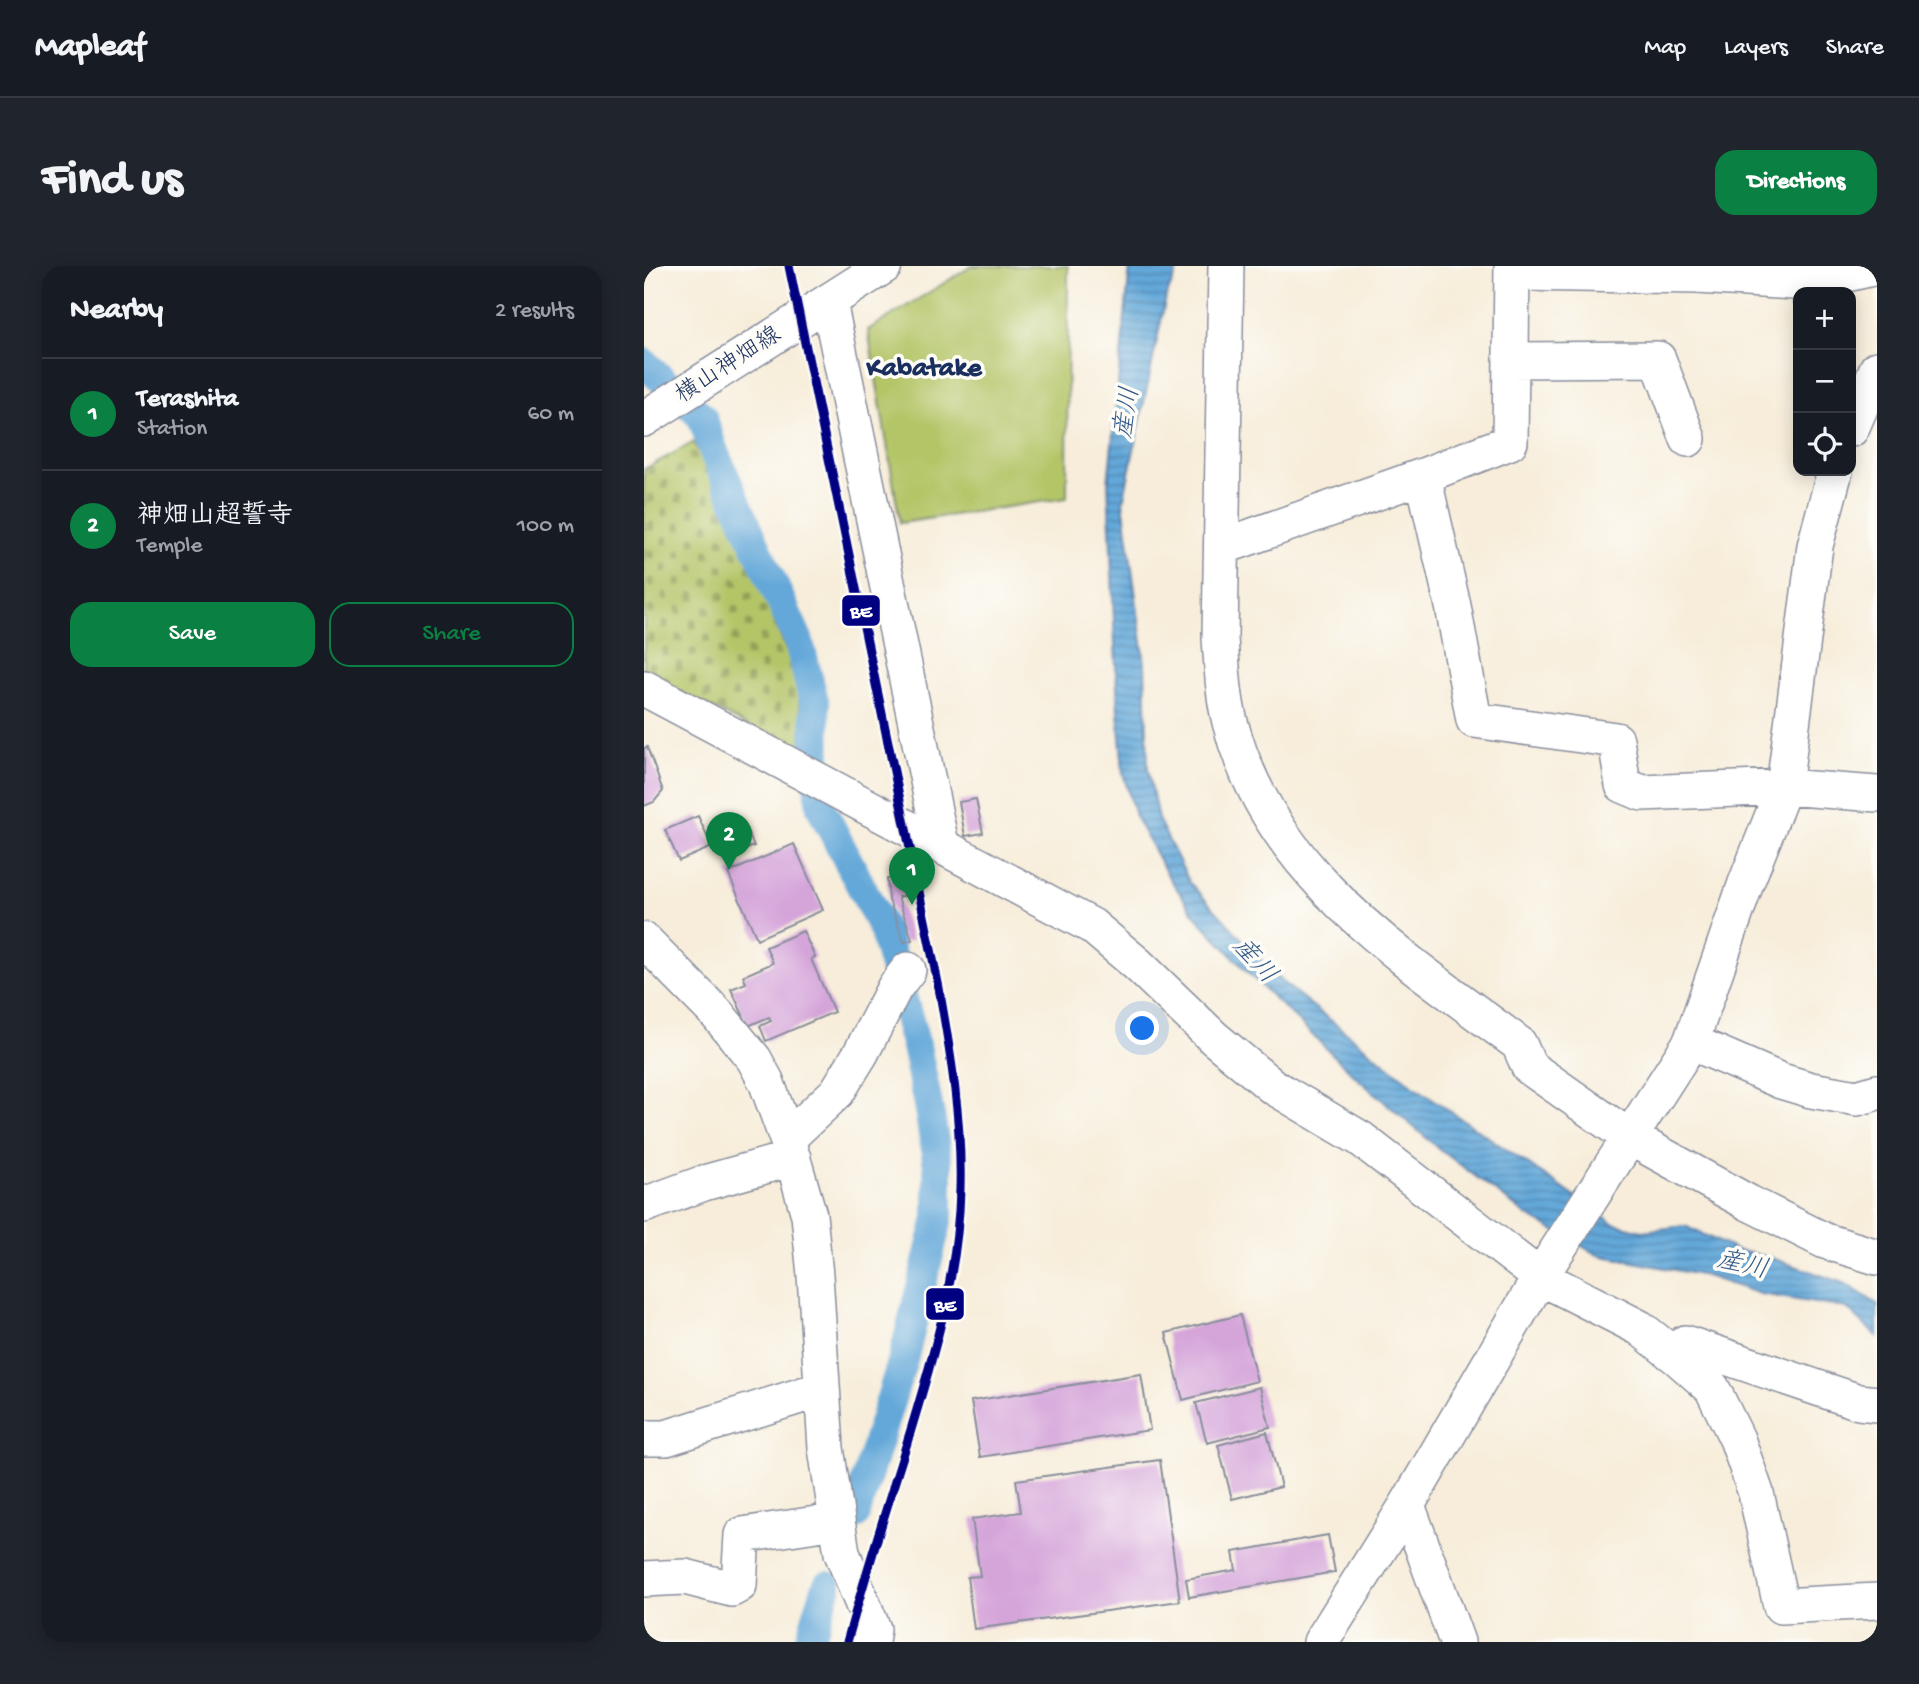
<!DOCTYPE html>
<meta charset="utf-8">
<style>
body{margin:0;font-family:"Gochi Hand","Klee One",sans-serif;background:#20242c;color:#f1f3f6}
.controls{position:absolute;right:21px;top:21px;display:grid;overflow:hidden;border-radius:14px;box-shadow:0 4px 18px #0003}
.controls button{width:63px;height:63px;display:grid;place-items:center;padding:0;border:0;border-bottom:2px solid #363941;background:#171b24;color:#f1f3f6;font:35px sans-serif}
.you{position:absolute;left:499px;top:763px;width:24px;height:24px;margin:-18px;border:5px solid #fff;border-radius:50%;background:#1a73e8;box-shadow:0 0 0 10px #1a73e833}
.badge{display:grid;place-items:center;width:46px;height:46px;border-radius:50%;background:#0b8043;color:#fff;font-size:23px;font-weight:700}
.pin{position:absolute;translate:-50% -58px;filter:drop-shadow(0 2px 4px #0008)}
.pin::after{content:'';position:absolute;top:37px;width:24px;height:21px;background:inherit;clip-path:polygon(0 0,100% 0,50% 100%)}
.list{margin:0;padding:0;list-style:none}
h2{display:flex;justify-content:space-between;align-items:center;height:91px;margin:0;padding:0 28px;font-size:30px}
h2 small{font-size:23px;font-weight:400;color:#9ea1a6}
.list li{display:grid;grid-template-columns:46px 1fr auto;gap:21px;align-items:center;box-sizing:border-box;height:112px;padding:0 28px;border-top:2px solid #363941}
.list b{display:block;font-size:26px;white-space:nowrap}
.list p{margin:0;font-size:23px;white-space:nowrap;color:#9ea1a6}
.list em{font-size:23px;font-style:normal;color:#9ea1a6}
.actions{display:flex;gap:14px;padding:21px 28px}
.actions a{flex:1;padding:16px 0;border:2px solid #0b8043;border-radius:21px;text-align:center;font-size:24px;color:#0b8043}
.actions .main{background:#0b8043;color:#fff}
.icon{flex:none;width:38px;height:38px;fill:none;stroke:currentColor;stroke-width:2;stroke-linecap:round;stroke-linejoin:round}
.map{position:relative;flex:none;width:1233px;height:1376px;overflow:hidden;border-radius:21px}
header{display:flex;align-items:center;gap:42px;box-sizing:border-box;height:98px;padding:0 35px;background:#171b24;border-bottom:2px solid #363941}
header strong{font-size:33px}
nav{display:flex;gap:38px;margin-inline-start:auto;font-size:24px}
.intro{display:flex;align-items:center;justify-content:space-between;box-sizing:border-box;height:168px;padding:0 42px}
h1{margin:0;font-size:49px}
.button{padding:18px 32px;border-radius:21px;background:#0b8043;color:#fff;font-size:24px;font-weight:700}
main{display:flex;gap:42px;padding:0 42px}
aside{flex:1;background:#171b24;border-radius:21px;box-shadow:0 4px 18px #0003}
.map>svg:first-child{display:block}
</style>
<header>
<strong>Mapleaf</strong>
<nav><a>Map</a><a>Layers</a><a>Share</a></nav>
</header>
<div class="intro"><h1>Find us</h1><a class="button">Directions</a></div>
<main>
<aside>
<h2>Nearby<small>2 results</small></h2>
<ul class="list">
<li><span class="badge">1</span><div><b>Terashita</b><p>Station</p></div><em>60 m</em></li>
<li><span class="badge">2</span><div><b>神畑山超誓寺</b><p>Temple</p></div><em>100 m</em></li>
</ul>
<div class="actions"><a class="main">Save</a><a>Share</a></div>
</aside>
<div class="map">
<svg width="1233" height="1376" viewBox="0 0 1233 1376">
<defs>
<pattern id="cemetery-stones" width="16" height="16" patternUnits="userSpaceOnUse" patternTransform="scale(1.75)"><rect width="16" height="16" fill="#b4c568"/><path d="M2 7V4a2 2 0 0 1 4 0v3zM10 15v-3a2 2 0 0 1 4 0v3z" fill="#92a059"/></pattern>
<pattern id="water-rules" width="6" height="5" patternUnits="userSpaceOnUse" patternTransform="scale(1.75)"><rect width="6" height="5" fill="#63a8d9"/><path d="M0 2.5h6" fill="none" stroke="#5189b3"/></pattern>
</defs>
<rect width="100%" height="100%" fill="#fdfcf7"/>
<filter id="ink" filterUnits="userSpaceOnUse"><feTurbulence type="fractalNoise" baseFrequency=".0143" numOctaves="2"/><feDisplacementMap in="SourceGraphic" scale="14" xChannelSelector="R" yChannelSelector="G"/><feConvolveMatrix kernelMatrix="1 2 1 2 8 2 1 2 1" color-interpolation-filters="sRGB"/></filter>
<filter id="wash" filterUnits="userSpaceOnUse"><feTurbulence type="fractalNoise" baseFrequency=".00686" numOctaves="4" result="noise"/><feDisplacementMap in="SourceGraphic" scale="28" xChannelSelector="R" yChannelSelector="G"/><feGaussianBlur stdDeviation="1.57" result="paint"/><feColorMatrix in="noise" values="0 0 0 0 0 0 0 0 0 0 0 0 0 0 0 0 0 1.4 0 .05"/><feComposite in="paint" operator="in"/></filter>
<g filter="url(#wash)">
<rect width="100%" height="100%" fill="#f7edda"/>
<path fill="url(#cemetery-stones)" stroke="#687a63" stroke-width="2" d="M 50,176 L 97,272 L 150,404 L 158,454 L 157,487 L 0,408 L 0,203 Z"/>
<path fill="#b4c568" stroke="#687a63" stroke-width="2" d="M 328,0 L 424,0 L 423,232 L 256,257 L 224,64 Z"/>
<path fill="url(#water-rules)" stroke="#3f6c9c" stroke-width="2" d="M 486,0 L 535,0 L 522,31 L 479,236 L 501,398 L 504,503 L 514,553 L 546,617 L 637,715 L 771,821 L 971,958 L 998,965 L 1041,960 L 1092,984 L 1128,992 L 1202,1018 L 1233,1038 L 1233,1071 L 1203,1042 L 1116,1028 L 1062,1010 L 954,989 L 884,950 L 794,882 L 714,813 L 608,711 L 554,653 L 524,610 L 491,550 L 479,507 L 474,447 L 464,217 Z"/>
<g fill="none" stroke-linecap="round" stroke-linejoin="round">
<path stroke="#63a8d9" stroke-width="30" d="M 0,97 L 58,151 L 71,189 L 154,373 L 171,439 L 172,501 L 177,542 L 240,665 L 272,780 L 286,849 L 294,901 L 294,952 L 260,1090 L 211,1249
M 165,1376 L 183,1320"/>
</g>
<g id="blocks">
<path fill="#d5a5da" d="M 3,481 L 19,525 L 10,536 L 0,540 L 0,482 Z
M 332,533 L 339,567 L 321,570 L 315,536 Z
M 54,550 L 68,581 L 35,595 L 21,564 Z
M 101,560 L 110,580 L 89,589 L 80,569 Z
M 150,578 L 179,644 L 113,673 L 84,607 Z
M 259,610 L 263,629 L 254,631 L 268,674 L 260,676 L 245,634 L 243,613 Z
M 159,665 L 171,691 L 167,693 L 190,746 L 122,775 L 116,760 L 127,755 L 125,751 L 104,760 L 87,723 L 102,717 L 99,710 L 129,697 L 122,681 Z
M 596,1049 L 613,1115 L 539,1134 L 522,1067 Z
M 497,1108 L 506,1164 L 336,1191 L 327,1135 Z
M 616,1121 L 626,1161 L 563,1177 L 552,1137 Z
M 623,1166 L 637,1221 L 588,1233 L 574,1179 Z
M 516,1194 L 536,1335 L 330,1363 L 323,1311 L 336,1310 L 328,1253 L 377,1246 L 372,1214 Z
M 684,1269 L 691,1306 L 545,1331 L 542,1313 L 592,1304 L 589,1286 Z"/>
</g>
</g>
<g filter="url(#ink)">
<use href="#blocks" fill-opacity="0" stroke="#898e9c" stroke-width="2"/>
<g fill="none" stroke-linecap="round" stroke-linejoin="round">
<defs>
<path id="minor" d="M 582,0 L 576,372 C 578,400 579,429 586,456 C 625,608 757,690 875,778 L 885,801 L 985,871 L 1105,937 L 1181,975 L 1233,991
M 868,7 L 1054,10 L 1164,17
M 1164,26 L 1164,17 L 1233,1
M 185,36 L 297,578
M 867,94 L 1014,93 L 1044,173
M 0,153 L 240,0
M 1207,163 L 1233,103
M 779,210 L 809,340 L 830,454 L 972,474 L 979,519 L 998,527 L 1140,521 L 1233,528
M 578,281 L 779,210 L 866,176 L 868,0
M 0,422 L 448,660 L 493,698 L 570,772 L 628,820 L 717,873 L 896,1011 L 996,1062 L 1035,1093 L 1068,1122 L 1093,1173 L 1112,1227 L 1137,1340 L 1233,1335
M 0,674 L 73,748 L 110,793 L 122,815 L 143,873 L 165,949 L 171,1009 L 182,1182 L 198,1287 L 229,1363 L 227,1376
M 1047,776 L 1137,815 L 1167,824 L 1213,832 L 1233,826
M 143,873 L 193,826 L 217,787 L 251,721 L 264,704
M 0,939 L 60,917 L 149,892
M 1027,1087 L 1041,1077 L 1215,1136 L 1233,1138
M 0,1172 L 22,1172 L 178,1123
M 763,1239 L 813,1376
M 0,1313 L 41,1311 L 88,1323 L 95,1319 L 98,1269 L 193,1255
M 677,1376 L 763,1239 L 896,1011 L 1047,776 L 1102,617 L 1140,521 L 1171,280 L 1191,205"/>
</defs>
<use href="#minor" stroke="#898e9c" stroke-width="38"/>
<use href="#minor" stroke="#fff" stroke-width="35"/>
<defs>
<path id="rail-1" d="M 145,0 L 295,722 C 307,789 318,855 316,923 C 314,1015 285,1105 258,1193 C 239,1253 220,1315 203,1376"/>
</defs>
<use href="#rail-1" stroke="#fdfcf7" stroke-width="14"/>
<use href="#rail-1" stroke="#000080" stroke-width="9"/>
</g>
</g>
<g text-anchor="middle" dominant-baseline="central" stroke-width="7" stroke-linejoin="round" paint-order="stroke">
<g font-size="24" fill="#1b2f5e" stroke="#fdfcf7">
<text transform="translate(85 100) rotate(-33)">横山神畑線</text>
</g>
<g font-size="26" font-style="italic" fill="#345989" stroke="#fdfcf7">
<text transform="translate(485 147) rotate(-81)">産川</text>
<text transform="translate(609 696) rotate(48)">産川</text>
<text transform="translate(1098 1001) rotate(13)">産川</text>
</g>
<g font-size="28" font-weight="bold" fill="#1b2f5e" stroke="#fdfcf7">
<text x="280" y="103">Kabatake</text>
</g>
</g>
<g stroke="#fdfcf7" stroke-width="2.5">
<rect x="197" y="328" width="40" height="33" rx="7" fill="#000080"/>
<rect x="281" y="1021" width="40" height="34" rx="7" fill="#000080"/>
</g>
<g font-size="19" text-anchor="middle" font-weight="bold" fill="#fff">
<text x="217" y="351">BE</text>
<text x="301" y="1045">BE</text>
</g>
</svg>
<div class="controls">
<button>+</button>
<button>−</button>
<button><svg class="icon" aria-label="locate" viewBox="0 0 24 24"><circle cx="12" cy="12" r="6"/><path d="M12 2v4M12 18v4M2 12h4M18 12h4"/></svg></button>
</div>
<div class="you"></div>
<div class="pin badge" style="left:268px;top:639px">1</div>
<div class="pin badge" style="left:85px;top:604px">2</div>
</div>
</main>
